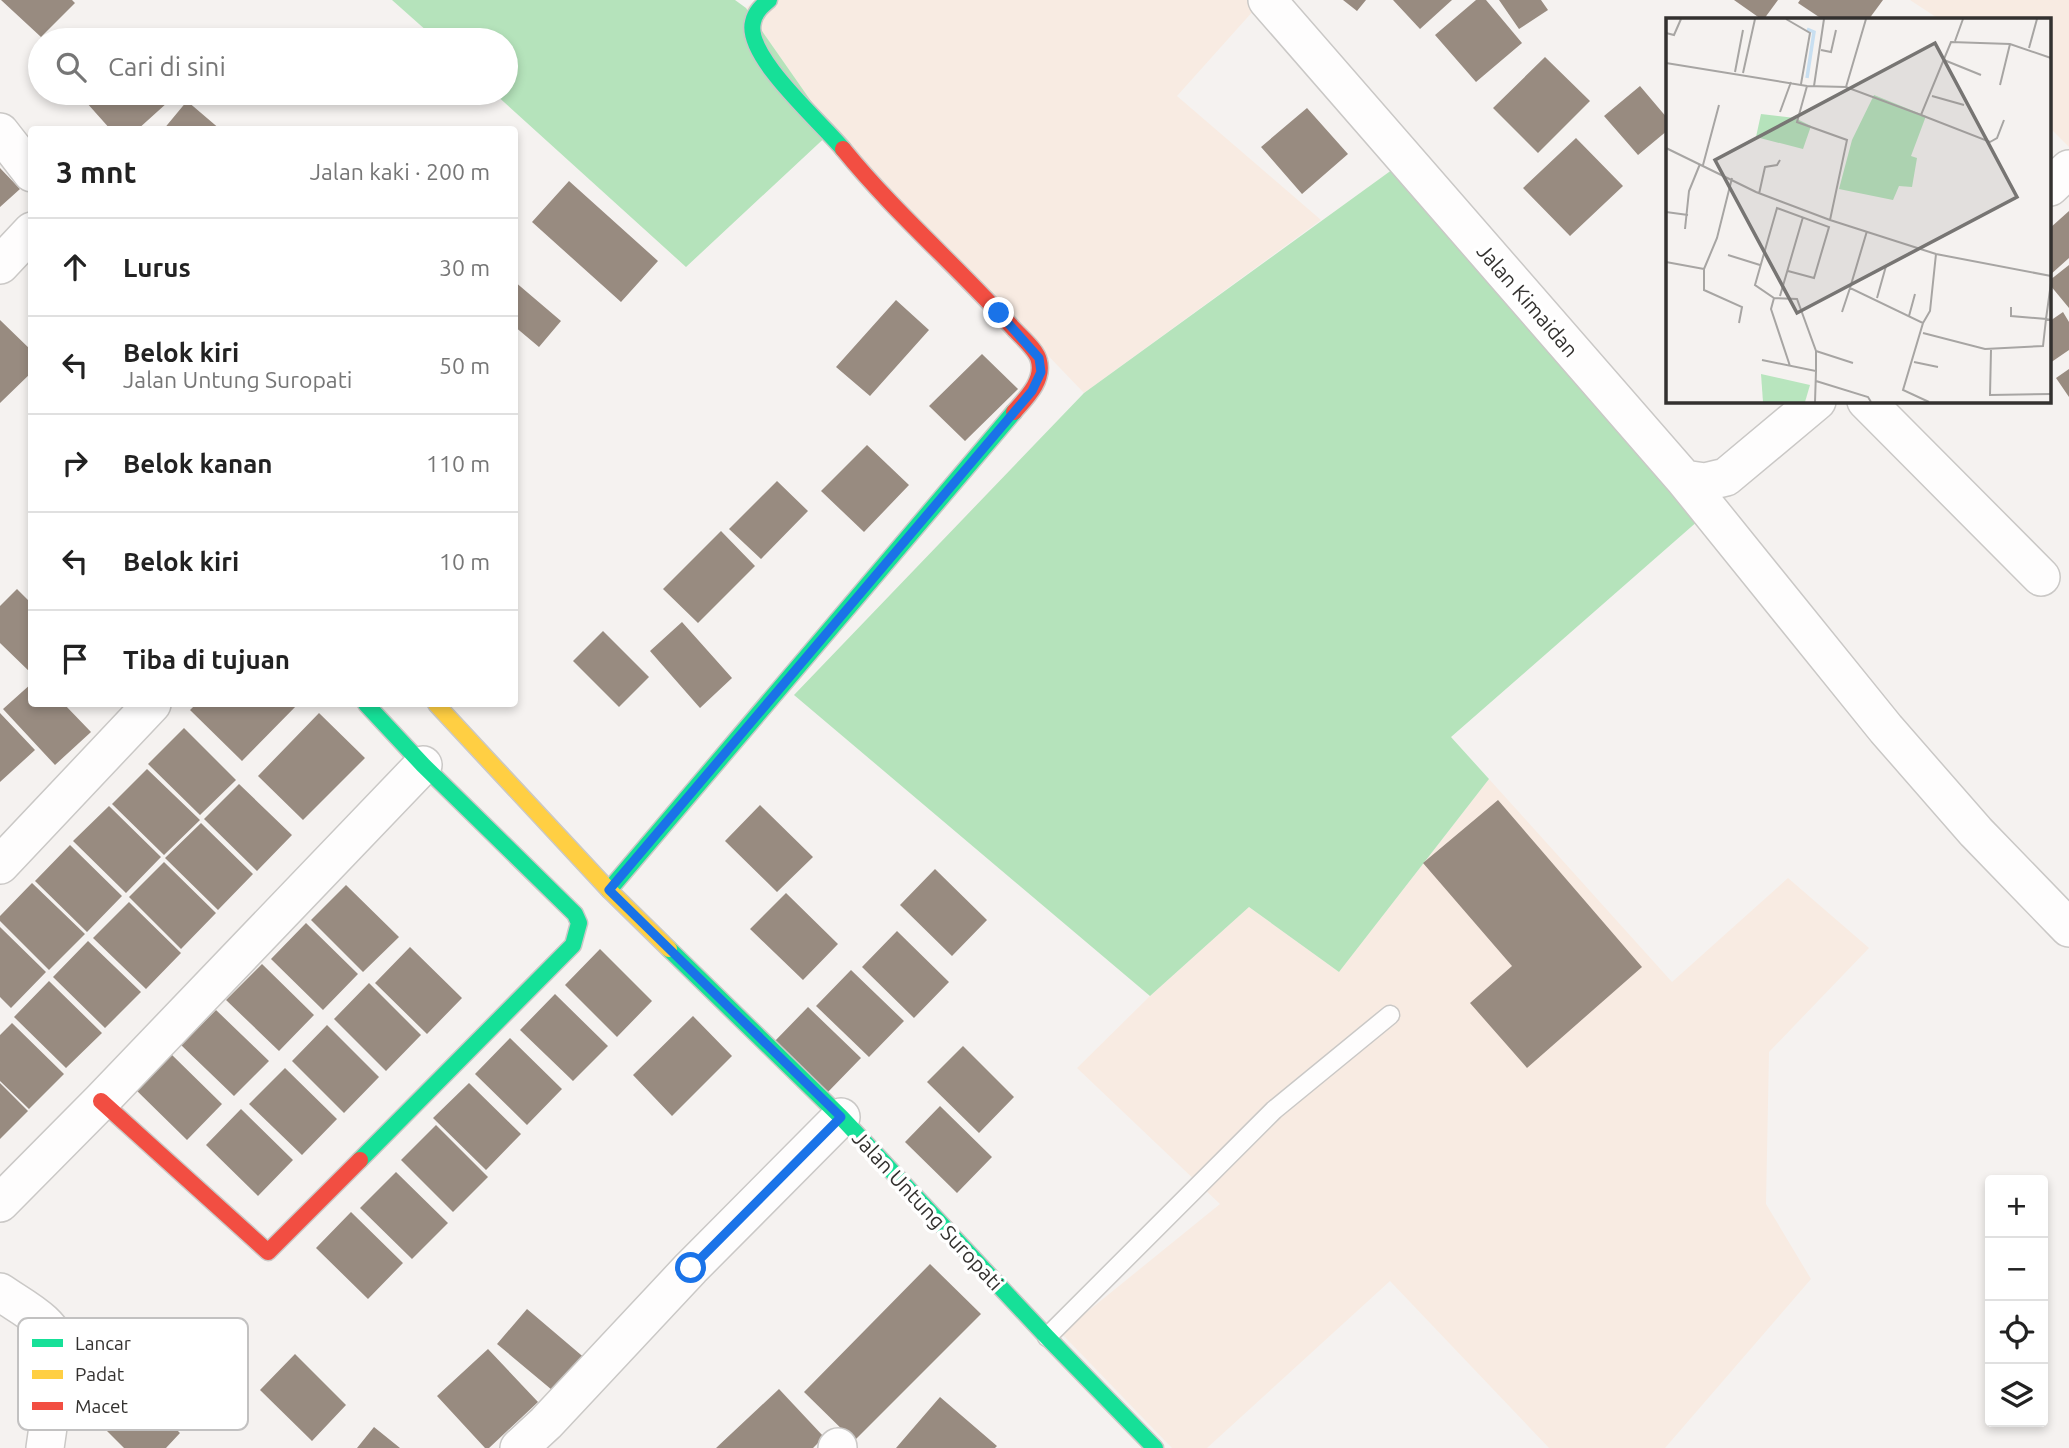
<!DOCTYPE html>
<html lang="id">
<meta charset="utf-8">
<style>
body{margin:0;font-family:Ubuntu,sans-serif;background:#f2f2f2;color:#222}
.controls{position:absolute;right:21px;bottom:21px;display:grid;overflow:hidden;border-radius:7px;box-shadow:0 4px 10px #0003}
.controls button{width:63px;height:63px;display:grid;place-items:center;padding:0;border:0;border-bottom:2px solid #e0e0e0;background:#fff;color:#222;font:35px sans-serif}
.stop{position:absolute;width:21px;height:21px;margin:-16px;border:5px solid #1a73e8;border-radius:50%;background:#fff}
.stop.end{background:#1a73e8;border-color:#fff;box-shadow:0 2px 7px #0008}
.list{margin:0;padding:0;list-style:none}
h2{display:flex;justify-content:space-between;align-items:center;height:91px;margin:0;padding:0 28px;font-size:30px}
h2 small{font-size:23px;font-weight:400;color:#767676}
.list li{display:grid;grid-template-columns:46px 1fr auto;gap:21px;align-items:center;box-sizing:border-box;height:98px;padding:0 28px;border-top:2px solid #e0e0e0}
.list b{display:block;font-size:26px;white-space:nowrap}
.list p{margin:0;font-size:23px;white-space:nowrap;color:#767676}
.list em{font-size:23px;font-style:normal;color:#767676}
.icon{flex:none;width:38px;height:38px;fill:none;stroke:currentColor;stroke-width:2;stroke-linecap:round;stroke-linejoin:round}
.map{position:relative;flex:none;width:2069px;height:1448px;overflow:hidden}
.search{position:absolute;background:#fff;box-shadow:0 4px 10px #0003;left:28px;top:28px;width:490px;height:77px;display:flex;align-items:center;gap:18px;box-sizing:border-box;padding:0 24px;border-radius:38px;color:#767676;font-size:26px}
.panel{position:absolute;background:#fff;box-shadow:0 4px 10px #0003;left:28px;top:126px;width:490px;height:581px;border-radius:7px}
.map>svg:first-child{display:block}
</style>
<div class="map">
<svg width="2069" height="1448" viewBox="0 0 2069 1448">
<rect width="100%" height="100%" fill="#f5f2f0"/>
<path fill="#f8ebe2" d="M 755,0 L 1263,0 L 1177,96 L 1321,220 L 1084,393 L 832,131 L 746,8 Z
M 1910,0 L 2069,0 L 2069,147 L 2050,128 L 2050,19 L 1939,19 Z
M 1489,779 L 1672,982 L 1788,878 L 1869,948 L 1769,1052 L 1766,1204 L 1811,1279 L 1665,1448 L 1549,1448 L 1390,1281 L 1207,1448 L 1172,1448 L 1061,1333 L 1220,1204 L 1077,1068 L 1150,996 L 1249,907 L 1339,972 Z"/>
<path fill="#b5e3bb" d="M 392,0 L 735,0 L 746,8 L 832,131 L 686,267 L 494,93 L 506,93 L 506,40 L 437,40 Z
M 1418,151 L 1715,506 L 1451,737 L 1489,779 L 1339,972 L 1249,907 L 1150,996 L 794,695 L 1084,393 Z"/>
<path fill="#988b80" d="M 1,0 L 72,0 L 75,3 L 41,37 Z
M 1343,0 L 1366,0 L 1357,11 Z
M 1393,0 L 1452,0 L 1420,29 Z
M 1476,0 L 1486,0 L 1522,43 L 1476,82 L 1435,35 Z
M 1499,0 L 1541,0 L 1548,10 L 1519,29 Z
M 1734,0 L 1778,0 L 1764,19 L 1761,19 Z
M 1800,0 L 1883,0 L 1869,19 L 1822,19 L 1798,3 Z
M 1545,57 L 1590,101 L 1538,153 L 1493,108 Z
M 1640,86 L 1668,119 L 1668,130 L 1638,155 L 1604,116 Z
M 78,93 L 178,93 L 137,130 L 111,130 Z
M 187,101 L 221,130 L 163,130 Z
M 1307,108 L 1348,154 L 1302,194 L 1261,147 Z
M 1576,138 L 1623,186 L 1570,236 L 1523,188 Z
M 0,168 L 20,189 L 0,207 Z
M 569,181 L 658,261 L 621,302 L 532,222 Z
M 2069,211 L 2069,258 L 2050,275 L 2050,228 Z
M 2069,265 L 2069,308 L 2050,285 L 2050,280 Z
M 514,281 L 561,321 L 539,347 L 514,326 Z
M 896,300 L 929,330 L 870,396 L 836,367 Z
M 2063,312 L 2069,322 L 2069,350 L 2050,363 L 2050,321 Z
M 0,320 L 32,351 L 32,372 L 0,403 Z
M 982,354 L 1018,389 L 965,441 L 929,406 Z
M 2069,369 L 2069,397 L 2056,378 Z
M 867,445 L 909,485 L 864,532 L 821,491 Z
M 777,481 L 808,511 L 761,559 L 729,529 Z
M 721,531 L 755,566 L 698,623 L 663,589 Z
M 17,589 L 32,604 L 32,674 L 0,643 L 0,606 Z
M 682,622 L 732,678 L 700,708 L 650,651 Z
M 603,631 L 649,677 L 619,707 L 573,661 Z
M 32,683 L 32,704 L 64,704 L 91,732 L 55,765 L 3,709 Z
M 196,704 L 298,704 L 242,761 L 190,710 Z
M 0,713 L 35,750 L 0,782 Z
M 319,713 L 365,758 L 303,820 L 258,776 Z
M 184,728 L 236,780 L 200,815 L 148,764 Z
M 147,769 L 200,820 L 164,855 L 112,804 Z
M 239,784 L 292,835 L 257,871 L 204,819 Z
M 1498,800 L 1642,967 L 1527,1068 L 1470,1003 L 1512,966 L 1423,863 Z
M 760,805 L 813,857 L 777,892 L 725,841 Z
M 109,806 L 161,857 L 126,893 L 73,841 Z
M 201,823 L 253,874 L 218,910 L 165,858 Z
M 70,845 L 122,896 L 87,932 L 35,881 Z
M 164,862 L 216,913 L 181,949 L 129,897 Z
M 935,869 L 987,920 L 952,956 L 900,905 Z
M 32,883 L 85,934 L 49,970 L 0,921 L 0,916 Z
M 346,885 L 399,937 L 363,972 L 311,920 Z
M 786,893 L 838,944 L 803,980 L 750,929 Z
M 129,902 L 181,953 L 146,989 L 93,938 Z
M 306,923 L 358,974 L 323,1010 L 271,959 Z
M 0,927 L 46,972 L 11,1008 L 0,997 Z
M 897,931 L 949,982 L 914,1018 L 862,967 Z
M 88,941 L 141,992 L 105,1028 L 53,977 Z
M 410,947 L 462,998 L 427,1034 L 375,983 Z
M 600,949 L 652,1001 L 617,1037 L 565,985 Z
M 262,964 L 314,1015 L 279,1051 L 226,1000 Z
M 851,970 L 904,1021 L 869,1057 L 816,1006 Z
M 49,981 L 102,1033 L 66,1068 L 14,1017 Z
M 369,983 L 421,1035 L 386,1071 L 334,1019 Z
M 555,994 L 608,1046 L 573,1081 L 520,1030 Z
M 808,1007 L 861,1058 L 826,1094 L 773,1043 Z
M 216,1010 L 269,1061 L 234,1096 L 181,1045 Z
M 693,1016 L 732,1056 L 672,1116 L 633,1075 Z
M 12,1023 L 64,1074 L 29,1109 L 0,1081 L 0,1035 Z
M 327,1025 L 379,1077 L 344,1113 L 292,1061 Z
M 510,1038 L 562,1089 L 527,1125 L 475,1074 Z
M 963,1046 L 1014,1097 L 979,1133 L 927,1082 Z
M 170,1053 L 222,1104 L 187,1140 L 134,1088 Z
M 285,1068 L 337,1119 L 302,1155 L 249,1104 Z
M 0,1083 L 28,1111 L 0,1139 Z
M 469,1083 L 521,1134 L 486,1170 L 433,1118 Z
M 940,1106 L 992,1157 L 957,1193 L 905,1142 Z
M 241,1109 L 293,1160 L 258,1196 L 206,1145 Z
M 436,1125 L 488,1177 L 453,1212 L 401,1160 Z
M 396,1172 L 448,1223 L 412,1259 L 360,1208 Z
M 351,1212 L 403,1263 L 368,1299 L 316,1248 Z
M 930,1264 L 981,1314 L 854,1441 L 804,1392 Z
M 527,1309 L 587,1360 L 558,1395 L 497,1344 Z
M 152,1318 L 205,1369 L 170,1405 L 118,1354 Z
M 488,1349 L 538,1402 L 489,1448 L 485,1448 L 437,1396 Z
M 295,1354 L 346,1405 L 312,1441 L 260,1390 Z
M 128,1382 L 180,1433 L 166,1448 L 124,1448 L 93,1417 Z
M 779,1389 L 824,1437 L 813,1448 L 716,1448 Z
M 940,1397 L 997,1446 L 995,1448 L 896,1448 Z
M 374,1427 L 400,1448 L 357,1448 Z"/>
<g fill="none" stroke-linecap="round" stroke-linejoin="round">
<defs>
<path id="lane" d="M 1047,1337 L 1274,1110 L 1390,1015"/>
<path id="street" d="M 1267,0 L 1684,479 L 1705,482 L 1726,477 L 1817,401
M 0,132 L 32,173
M 2050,187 L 2069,169
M 0,265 L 32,231
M 1866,401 L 2041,577
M 1684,479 L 1886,729 L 1976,832 L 2069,928
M 0,865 L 152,704
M 0,1203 L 101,1101 L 423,765
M 0,1292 C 21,1307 55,1322 59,1350 L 45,1448
M 519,1448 L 546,1423 L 691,1268 L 841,1117
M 837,1448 L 838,1447"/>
<path id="fast" d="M 769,0 C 762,6 755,12 753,22 C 744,56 821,122 843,149
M 609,890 L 1014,412
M 669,949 L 841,1117 L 1047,1337 L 1155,1448
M 360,1160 L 573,945 L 579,923 L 575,914 L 423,765 L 366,704"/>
<path id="slow" d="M 436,704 L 609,890 L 669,949"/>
<path id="jam" d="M 843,149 C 895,213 958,267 1013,328 C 1021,337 1037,350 1039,361 C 1044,381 1026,398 1014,412
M 101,1101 L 268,1252 L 360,1160"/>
</defs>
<use href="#lane" stroke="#cac8c6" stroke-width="21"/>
<use href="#street" stroke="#cac8c6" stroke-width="40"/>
<use href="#fast" stroke="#cac8c6" stroke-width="19"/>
<use href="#slow" stroke="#cac8c6" stroke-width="19"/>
<use href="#jam" stroke="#cac8c6" stroke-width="19"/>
<use href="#lane" stroke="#fefdfd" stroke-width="18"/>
<use href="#street" stroke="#fefdfd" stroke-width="37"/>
<use href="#fast" stroke="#16e098" stroke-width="16"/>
<use href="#slow" stroke="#ffcf43" stroke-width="16"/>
<use href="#jam" stroke="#f24e42" stroke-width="16"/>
</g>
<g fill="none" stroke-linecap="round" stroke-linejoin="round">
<path stroke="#1a73e8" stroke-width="9" d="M 691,1268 L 841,1117 L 609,890 L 1032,391 L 1041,372 L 1039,358 L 999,313"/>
</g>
<g text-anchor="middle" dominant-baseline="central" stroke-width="7" stroke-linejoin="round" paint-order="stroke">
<g font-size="21" fill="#33312f" stroke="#fff">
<text transform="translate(1528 300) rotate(49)">Jalan Kimaidan</text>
<text transform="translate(928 1210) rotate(47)">Jalan Untung Suropati</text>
</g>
</g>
<g transform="translate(1666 18)">
<rect width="385" height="385" fill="#f5f2f0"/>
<path d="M 95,356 L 144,367 L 139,384 L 97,384 Z" fill="#b8e5be"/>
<path d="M 208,77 L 260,98 L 245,138 L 251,140 L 246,169 L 233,168 L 227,182 L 173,171 L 186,122 ZM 95,96 L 129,100 L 145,108 L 137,131 L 90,119 Z" fill="#b5e3bb"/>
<path fill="none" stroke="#c8dff1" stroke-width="3.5" d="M 141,60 L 148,14 L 141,11"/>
<path fill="none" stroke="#a7a5a3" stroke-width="2" d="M 120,1 L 144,15 L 135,66M 0,15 L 8,17 L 15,1M 289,23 L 297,1M 363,30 L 371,1M 155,32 L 165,34 L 170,12M 278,42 L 315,57M 0,45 L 141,68 L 180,69 L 255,97 L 285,24 L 344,26 L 385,40M 69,54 L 77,12M 77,55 L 89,1M 334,67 L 344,26M 141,68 L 131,104 L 181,122 L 164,202M 148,68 L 158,1M 180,69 L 200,1M 266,78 L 298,87M 114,94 L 125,64M 255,97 L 324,124 L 331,120 L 338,102M 0,130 L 90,174 L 164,202 L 270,236 L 385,258M 37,147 L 53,87M 93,176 L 99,149 L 111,147 L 114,142M 0,194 L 22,197M 19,211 L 23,173 L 34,146M 201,213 L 184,270 L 257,305 L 237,372 L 263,384M 62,237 L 94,247M 0,244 L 38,251M 38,251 L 51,220 L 66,160M 38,251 L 38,272 L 76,289 L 73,305M 122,253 L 148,260 L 163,209 L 111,190 L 89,267 L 108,280 L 131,281 L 150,333 L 150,353M 385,265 L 380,301 L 385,302M 114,278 L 137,199M 108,280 L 105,291 L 124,348M 211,280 L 220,248M 176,294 L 184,270M 243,298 L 249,276M 257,305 L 264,293 L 270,236M 257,315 L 319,331 L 377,328 L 380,301 L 345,298 L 345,289M 325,332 L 324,377 L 385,376M 150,333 L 187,345M 96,342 L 150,353 L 149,384M 248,344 L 272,349M 150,363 L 202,379 L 205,384"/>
<path fill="#777573" fill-opacity="0.15" stroke="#777573" stroke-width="3.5" d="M 269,25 L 351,179 L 131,295 L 49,142 Z"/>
<rect width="385" height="385" fill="none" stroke="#33312f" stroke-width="3.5"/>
</g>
<rect x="18" y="1318" width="230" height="112" rx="10" fill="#fff" stroke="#c2c1c1" stroke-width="2"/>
<rect x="32" y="1339" width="31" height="8" fill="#16e098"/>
<rect x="32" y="1370" width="31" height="9" fill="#ffcf43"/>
<rect x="32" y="1402" width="31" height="8" fill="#f24e42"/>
<g font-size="19" fill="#33312f">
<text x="75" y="1350">Lancar</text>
<text x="75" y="1381">Padat</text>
<text x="75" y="1413">Macet</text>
</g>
</svg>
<div class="controls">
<button>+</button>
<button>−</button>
<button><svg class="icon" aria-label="locate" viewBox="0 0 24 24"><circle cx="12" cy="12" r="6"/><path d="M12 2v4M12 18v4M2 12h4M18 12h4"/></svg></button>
<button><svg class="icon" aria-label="layers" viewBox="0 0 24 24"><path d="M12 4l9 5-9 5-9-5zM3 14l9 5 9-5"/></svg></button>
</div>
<div class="stop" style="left:691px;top:1268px"></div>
<div class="stop end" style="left:999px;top:313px"></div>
<div class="search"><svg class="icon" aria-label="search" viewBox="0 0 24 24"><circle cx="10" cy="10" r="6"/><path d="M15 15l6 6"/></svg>Cari di sini</div>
<section class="panel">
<h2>3 mnt<small>Jalan kaki · 200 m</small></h2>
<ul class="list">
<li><svg class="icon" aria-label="ahead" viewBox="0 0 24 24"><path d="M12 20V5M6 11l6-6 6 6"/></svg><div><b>Lurus</b></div><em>30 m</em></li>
<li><svg class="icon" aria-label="left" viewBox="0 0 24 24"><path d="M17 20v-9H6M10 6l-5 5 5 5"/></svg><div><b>Belok kiri</b><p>Jalan Untung Suropati</p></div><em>50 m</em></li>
<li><svg class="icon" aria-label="right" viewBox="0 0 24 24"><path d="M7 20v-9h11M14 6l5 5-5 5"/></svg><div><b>Belok kanan</b></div><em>110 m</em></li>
<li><svg class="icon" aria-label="left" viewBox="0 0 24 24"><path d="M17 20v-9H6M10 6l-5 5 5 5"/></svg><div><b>Belok kiri</b></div><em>10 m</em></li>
<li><svg class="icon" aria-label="arrive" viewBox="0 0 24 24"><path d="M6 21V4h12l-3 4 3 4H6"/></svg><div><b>Tiba di tujuan</b></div></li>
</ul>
</section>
</div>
